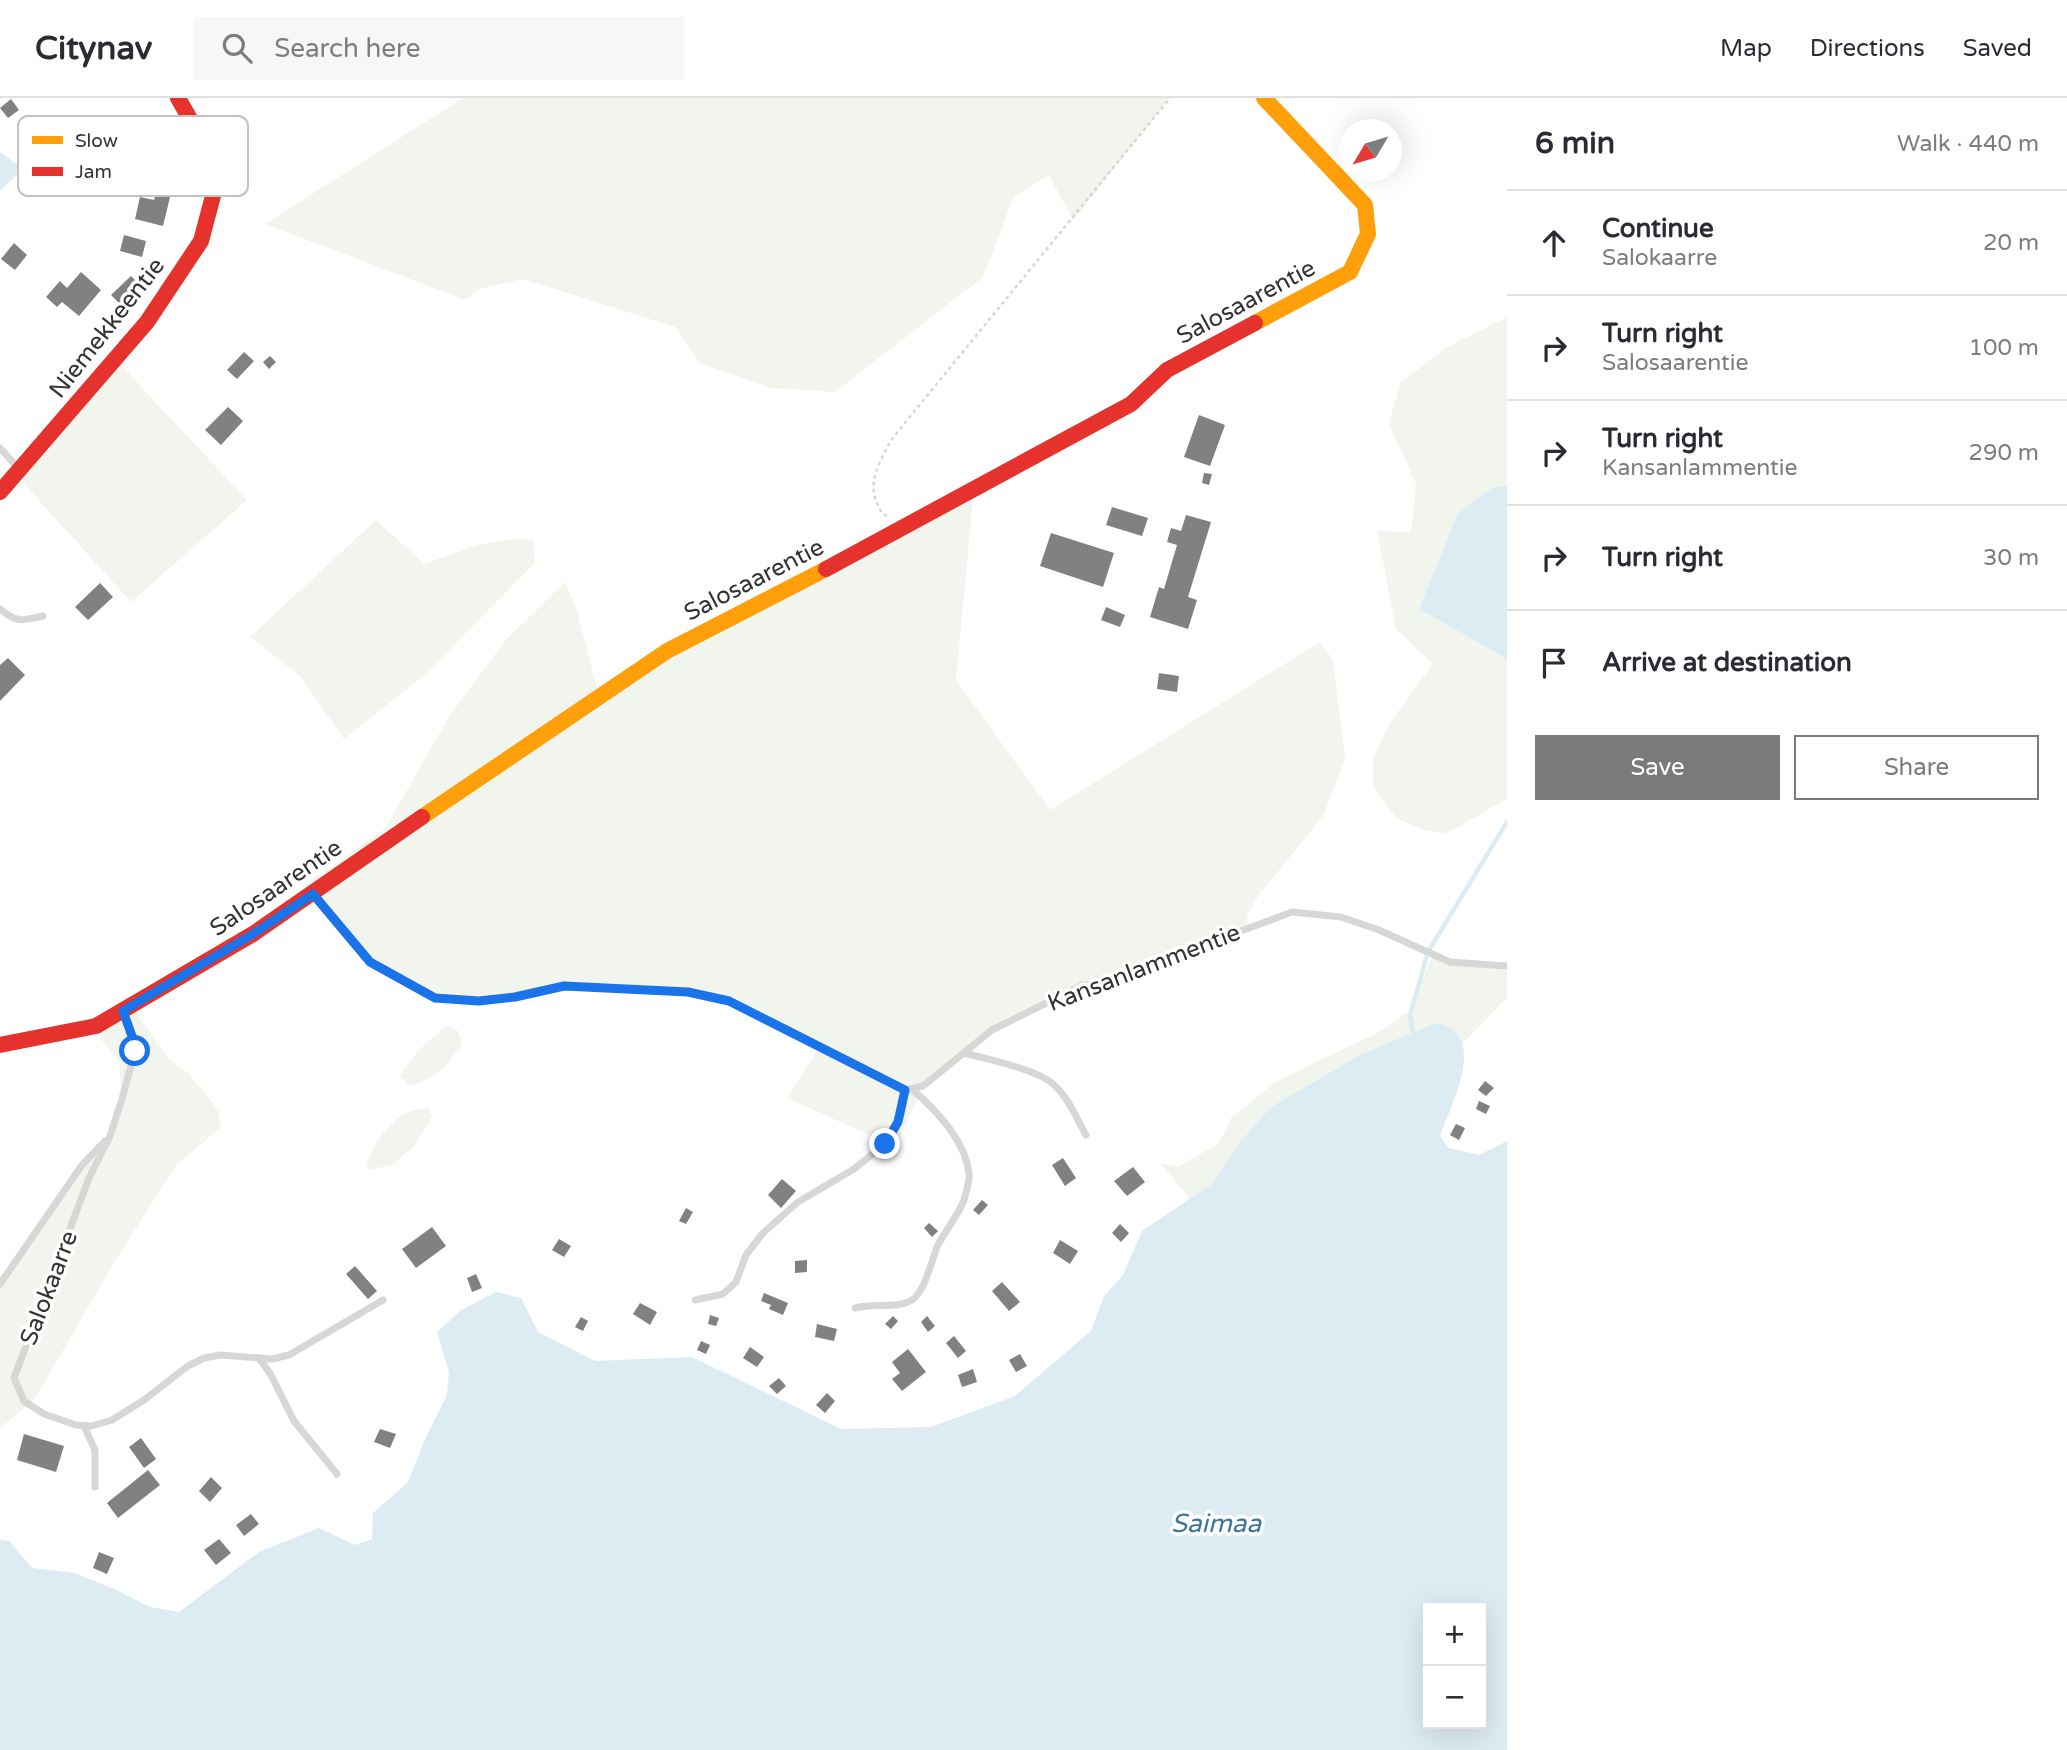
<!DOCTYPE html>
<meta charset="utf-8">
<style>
body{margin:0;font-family:"Varela Round",sans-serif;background:#f7f7f7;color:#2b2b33}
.controls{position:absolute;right:21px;bottom:21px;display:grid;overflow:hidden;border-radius:0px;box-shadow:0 7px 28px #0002}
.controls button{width:63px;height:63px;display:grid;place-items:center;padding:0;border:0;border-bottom:2px solid #e1e1e2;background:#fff;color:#2b2b33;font:35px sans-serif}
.compass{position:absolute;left:1339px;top:21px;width:63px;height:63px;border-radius:50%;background:#fff;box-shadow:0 7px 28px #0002;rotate:232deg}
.stop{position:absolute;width:21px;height:21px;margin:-16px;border:5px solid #1a73e8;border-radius:50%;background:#fff}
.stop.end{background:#1a73e8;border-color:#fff;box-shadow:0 2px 7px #0008}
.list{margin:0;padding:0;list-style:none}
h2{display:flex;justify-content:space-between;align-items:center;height:91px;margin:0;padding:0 28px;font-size:30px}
h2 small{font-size:23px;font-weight:400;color:#7c7c81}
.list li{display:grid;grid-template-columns:46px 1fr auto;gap:21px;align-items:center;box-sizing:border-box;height:105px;padding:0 28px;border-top:2px solid #e1e1e2}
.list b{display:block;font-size:26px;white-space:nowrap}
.list p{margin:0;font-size:23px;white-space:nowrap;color:#7c7c81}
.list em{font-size:23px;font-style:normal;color:#7c7c81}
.actions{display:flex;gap:14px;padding:21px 28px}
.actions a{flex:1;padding:16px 0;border:2px solid #7a7a7a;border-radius:0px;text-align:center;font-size:24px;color:#7a7a7a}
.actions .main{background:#7a7a7a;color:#fff}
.icon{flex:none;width:38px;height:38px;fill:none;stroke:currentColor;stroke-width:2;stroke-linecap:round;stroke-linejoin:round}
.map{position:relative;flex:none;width:1507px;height:1652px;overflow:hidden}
header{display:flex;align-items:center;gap:42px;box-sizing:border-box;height:98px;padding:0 35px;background:#fff;border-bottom:2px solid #e1e1e2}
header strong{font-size:33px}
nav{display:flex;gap:38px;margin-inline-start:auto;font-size:24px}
.search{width:490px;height:63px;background:#f7f7f7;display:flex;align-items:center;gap:18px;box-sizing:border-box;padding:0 24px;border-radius:0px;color:#7c7c81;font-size:26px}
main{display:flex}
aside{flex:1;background:#fff}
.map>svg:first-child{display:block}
</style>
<header>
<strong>Citynav</strong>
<div class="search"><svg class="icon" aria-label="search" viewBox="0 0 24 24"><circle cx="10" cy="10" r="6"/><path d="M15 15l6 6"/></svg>Search here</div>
<nav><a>Map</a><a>Directions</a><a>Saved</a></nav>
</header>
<main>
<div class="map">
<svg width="1507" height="1652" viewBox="0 0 1507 1652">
<rect width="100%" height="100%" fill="#fff"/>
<path fill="#f1f5ed" d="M 463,0 L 1170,0 L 1073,122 L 1049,77 L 1013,100 L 983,179 L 835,294 L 771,290 L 700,265 L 675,229 L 523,181 L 479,191 L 466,202 L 265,126 Z
M 1507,219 L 1507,701 L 1447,735 L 1423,732 L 1396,720 L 1373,688 L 1373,660 L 1389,626 L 1433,566 L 1396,531 L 1377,433 L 1411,434 L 1416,386 L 1389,326 L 1400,285 L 1447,249 Z
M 115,261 L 247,402 L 131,504 L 15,376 Z
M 974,391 L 956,582 L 1050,712 L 1320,544 L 1333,562 L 1345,661 L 1323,718 L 1258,798 L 1247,818 L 1248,830 L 1099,886 L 1083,887 L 992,932 L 923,988 L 896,1049 L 787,1000 L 819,950 L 729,903 L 688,894 L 564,888 L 479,903 L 435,900 L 370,864 L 306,787 L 385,731 L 450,617 L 505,543 L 565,484 L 577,512 L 599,599 Z
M 376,422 L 424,466 C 459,454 496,437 533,442 L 535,465 L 422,579 L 344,641 L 299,577 L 250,539 Z
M 1433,856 L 1450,864 L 1507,868 L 1507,900 L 1463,945 L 1454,931 L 1240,1044 L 1212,1086 L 1190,1101 L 1160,1065 L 1178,1069 L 1219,1045 L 1231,1020 L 1275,984 L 1383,932 L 1410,912 Z
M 131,908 L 169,961 L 189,976 L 219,1013 L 220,1030 L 176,1067 L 115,1163 L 34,1302 L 0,1330 L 0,1186 L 82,1067 L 110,1037 L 122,1001 L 119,964 L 100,940 L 96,928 Z
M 449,927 L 458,933 L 462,946 C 446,969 436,981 409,988 L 400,978 C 412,957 429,941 449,927 Z
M 428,1009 L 432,1019 L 414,1048 L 392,1067 L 367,1072 C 366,1054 390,1023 406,1015 C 413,1012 421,1011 428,1009 Z"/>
<path fill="#ddebf3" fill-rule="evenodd" d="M 0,54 L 23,71 L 0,93 Z
M 1507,388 L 1507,563 L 1501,557 L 1419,511 L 1458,415 L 1493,389 Z
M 1436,925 C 1442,927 1451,929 1456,934 C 1478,959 1449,1011 1440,1038 L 1448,1050 L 1479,1057 L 1507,1043 L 1507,1652 L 0,1652 L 0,1442 L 9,1443 L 32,1470 L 74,1475 L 112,1490 L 150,1509 L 179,1514 L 259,1454 L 319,1430 L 355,1447 L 372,1441 L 373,1415 L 408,1384 L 426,1339 L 447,1297 L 449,1274 L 437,1234 L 461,1212 L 496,1194 L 521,1200 L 538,1234 L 595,1263 L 692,1259 L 841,1331 L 931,1329 L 1015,1298 L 1091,1233 L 1104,1198 L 1123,1177 L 1142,1133 L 1212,1086 L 1240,1044 L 1271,1009 L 1362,956 ZM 1428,1510 L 1481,1510 L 1481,1626 L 1428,1626 Z"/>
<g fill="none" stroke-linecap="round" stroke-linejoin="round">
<path stroke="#ddebf3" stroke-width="4.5" d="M 1413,935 L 1410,917 L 1428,854 L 1507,724"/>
</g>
<path fill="#818181" d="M 11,1 L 19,12 L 8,20 L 0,10 Z
M 157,91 L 171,95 L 163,128 L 135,121 L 140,99 L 154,102 Z
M 124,137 L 146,143 L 142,159 L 120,153 Z
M 14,145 L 27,157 L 15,172 L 1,161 Z
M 81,174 L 101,192 L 79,218 L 62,204 L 57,209 L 46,199 L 60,183 L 67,190 Z
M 131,178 L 145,192 L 125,211 L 111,197 Z
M 244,254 L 254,263 L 237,281 L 227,272 Z
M 270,258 L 276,264 L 269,271 L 263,264 Z
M 228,309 L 243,323 L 221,347 L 205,332 Z
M 1199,317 L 1225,327 L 1210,368 L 1184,359 Z
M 1204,375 L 1212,376 L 1209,387 L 1202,385 Z
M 1112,409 L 1148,420 L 1142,438 L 1106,427 Z
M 1186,417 L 1211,424 L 1188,499 L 1197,502 L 1188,531 L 1150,519 L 1159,489 L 1164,491 L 1177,447 L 1167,444 L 1171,430 L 1181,433 Z
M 1051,435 L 1114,455 L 1103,489 L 1040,468 Z
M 100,485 L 113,499 L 88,522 L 75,509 Z
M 1106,509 L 1125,517 L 1120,529 L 1101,522 Z
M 8,560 L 25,577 L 0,603 L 0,567 Z
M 1159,575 L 1179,578 L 1177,594 L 1157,591 Z
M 1485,983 L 1494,990 L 1486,998 L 1478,992 Z
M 1479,1003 L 1490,1008 L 1486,1016 L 1476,1011 Z
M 1456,1026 L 1465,1030 L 1459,1042 L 1450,1037 Z
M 1063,1060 L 1076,1080 L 1065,1088 L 1052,1067 Z
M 1133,1069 L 1145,1084 L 1127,1098 L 1114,1083 Z
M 782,1081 L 796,1093 L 781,1110 L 768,1097 Z
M 982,1102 L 988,1107 L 979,1117 L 973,1112 Z
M 686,1110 L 693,1114 L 686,1126 L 679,1123 Z
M 929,1125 L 938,1133 L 932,1139 L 924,1130 Z
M 1120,1126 L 1129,1135 L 1121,1144 L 1112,1135 Z
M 432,1129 L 446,1148 L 416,1170 L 402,1151 Z
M 559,1141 L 571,1148 L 564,1159 L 552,1152 Z
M 1060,1142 L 1078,1153 L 1070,1166 L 1053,1155 Z
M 807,1162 L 807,1174 L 795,1175 L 795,1163 Z
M 355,1168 L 377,1193 L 368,1201 L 346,1176 Z
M 476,1176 L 482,1190 L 472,1194 L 467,1180 Z
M 1002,1184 L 1020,1204 L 1009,1213 L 992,1193 Z
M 764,1195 L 788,1205 L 783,1217 L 769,1211 L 771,1207 L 761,1203 Z
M 640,1205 L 657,1214 L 650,1227 L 633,1216 Z
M 710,1217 L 719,1220 L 716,1228 L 708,1226 Z
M 893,1218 L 898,1223 L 891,1231 L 885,1226 Z
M 927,1218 L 935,1228 L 928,1234 L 921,1224 Z
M 581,1219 L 588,1223 L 583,1233 L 575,1229 Z
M 817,1226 L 837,1231 L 834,1243 L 815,1239 Z
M 954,1238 L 966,1253 L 958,1260 L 946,1245 Z
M 701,1243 L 710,1247 L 706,1256 L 697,1252 Z
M 750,1249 L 764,1259 L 757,1269 L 743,1260 Z
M 908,1251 L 926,1274 L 902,1293 L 892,1281 L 900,1275 L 892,1264 Z
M 1020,1256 L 1027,1268 L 1016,1274 L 1009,1262 Z
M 973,1271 L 977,1284 L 962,1289 L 958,1277 Z
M 779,1280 L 786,1288 L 777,1296 L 769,1288 Z
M 827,1295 L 835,1303 L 825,1315 L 816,1307 Z
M 380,1331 L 396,1336 L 390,1350 L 374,1344 Z
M 24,1336 L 64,1348 L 56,1374 L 17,1362 Z
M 141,1340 L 156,1361 L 144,1370 L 129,1349 Z
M 148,1372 L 160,1387 L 118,1420 L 107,1405 Z
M 211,1379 L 222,1390 L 210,1404 L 199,1393 Z
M 251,1416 L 259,1426 L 244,1438 L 236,1427 Z
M 219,1441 L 231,1455 L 216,1467 L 204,1452 Z
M 99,1454 L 114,1460 L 107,1476 L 93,1470 Z"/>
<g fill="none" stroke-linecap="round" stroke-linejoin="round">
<path stroke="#d6d6d6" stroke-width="2.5" stroke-dasharray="3.5 3.5" stroke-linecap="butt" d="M 887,418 C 881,415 880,412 877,405 C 867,383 881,362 891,342 L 1170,0"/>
<path stroke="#d7d7d7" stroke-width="7" d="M 0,350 L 19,371
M 0,511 C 16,525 22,523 43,518
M 314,796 L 370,864 L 435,900 L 479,903 L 515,899 L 564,888 L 688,894 L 729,903 L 905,992 L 923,988 L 992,932 L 1083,887 L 1099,886 L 1292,814 L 1341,819 L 1379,832 L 1450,864 L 1507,868
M 123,914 L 133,941 L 135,953 L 122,1001 L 110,1038 L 89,1080 L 14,1280 L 24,1303 L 44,1316 L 76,1327 L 91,1328 L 112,1322 L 144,1302 L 188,1268 L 204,1260 L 220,1257 L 272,1261 L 289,1257 L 383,1202
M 964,955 C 986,961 1036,971 1053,986 C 1068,999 1076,1019 1086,1037
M 0,1186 L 82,1067 L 105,1043
M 695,1202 L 723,1196 L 736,1184 L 746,1157 L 763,1135 L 798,1104 L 854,1071 L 885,1046 L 898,1023 L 905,992
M 855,1210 C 874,1205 897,1211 912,1202 C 924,1195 932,1162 937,1149 C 945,1133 958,1118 964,1102 C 966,1094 970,1083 969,1076 C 966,1043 937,1013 913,992
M 259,1260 L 271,1277 L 294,1323 L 337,1376
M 84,1328 L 95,1352 L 95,1389"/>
<path stroke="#ff9f0a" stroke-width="16" d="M 1255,225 L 1350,174 L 1368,136 L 1365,107 L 1264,0
M 422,719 L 667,553 L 826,471"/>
<path stroke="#e5322d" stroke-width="16" d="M 0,394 L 147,224 L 201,143 L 214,94 L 202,42 L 178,0
M 826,471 L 1131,306 L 1167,272 L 1255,225
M 0,947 L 96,928 L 253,836 L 422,719"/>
</g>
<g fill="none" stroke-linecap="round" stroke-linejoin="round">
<path stroke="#1a73e8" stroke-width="9" d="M 135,953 L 133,941 L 123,913 L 253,836 L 313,796 L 370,864 L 435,900 L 479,903 L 515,899 L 564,888 L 688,894 L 729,903 L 905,992 L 898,1024 L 885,1046"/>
</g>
<g text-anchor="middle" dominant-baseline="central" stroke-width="7" stroke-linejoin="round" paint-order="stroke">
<g font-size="24" fill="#333" stroke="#fff">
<text transform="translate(1246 204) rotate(-28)">Salosaarentie</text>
<text transform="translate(107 230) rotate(-52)">Niemekkeentie</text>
<text transform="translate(754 482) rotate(-27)">Salosaarentie</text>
<text transform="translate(276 790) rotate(-34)">Salosaarentie</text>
<text transform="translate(1144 870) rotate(-21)">Kansanlammentie</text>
<text transform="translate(49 1190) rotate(-69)">Salokaarre</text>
</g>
<g font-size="26" font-style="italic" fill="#3f7597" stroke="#fff">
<text x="1216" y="1425">Saimaa</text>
</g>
</g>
<rect x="18" y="18" width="230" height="80" rx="10" fill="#fff" stroke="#c2c2c2" stroke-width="2"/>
<rect x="32" y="38" width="31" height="8" fill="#ff9f0a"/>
<rect x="32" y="69" width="31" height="9" fill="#e5322d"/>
<g font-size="19" fill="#333">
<text x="75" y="49">Slow</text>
<text x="75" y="80">Jam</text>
</g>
</svg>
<div class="controls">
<button>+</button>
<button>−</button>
</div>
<svg class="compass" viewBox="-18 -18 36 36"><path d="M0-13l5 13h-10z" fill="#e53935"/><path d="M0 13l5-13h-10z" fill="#7c7c81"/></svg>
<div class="stop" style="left:135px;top:953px"></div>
<div class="stop end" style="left:885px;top:1046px"></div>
</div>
<aside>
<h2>6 min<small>Walk · 440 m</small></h2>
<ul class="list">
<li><svg class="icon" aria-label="ahead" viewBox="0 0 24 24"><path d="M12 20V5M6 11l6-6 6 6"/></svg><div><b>Continue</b><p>Salokaarre</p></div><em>20 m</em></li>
<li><svg class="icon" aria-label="right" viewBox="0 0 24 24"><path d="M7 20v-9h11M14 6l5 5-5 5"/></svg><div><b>Turn right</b><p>Salosaarentie</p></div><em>100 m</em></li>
<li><svg class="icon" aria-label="right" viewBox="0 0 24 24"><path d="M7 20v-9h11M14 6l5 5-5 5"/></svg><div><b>Turn right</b><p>Kansanlammentie</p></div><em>290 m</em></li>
<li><svg class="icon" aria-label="right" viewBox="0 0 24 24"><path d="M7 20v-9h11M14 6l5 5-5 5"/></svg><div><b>Turn right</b></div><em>30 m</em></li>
<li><svg class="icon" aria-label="arrive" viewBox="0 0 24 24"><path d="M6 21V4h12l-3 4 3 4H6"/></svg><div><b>Arrive at destination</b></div></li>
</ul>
<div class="actions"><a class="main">Save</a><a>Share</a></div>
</aside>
</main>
